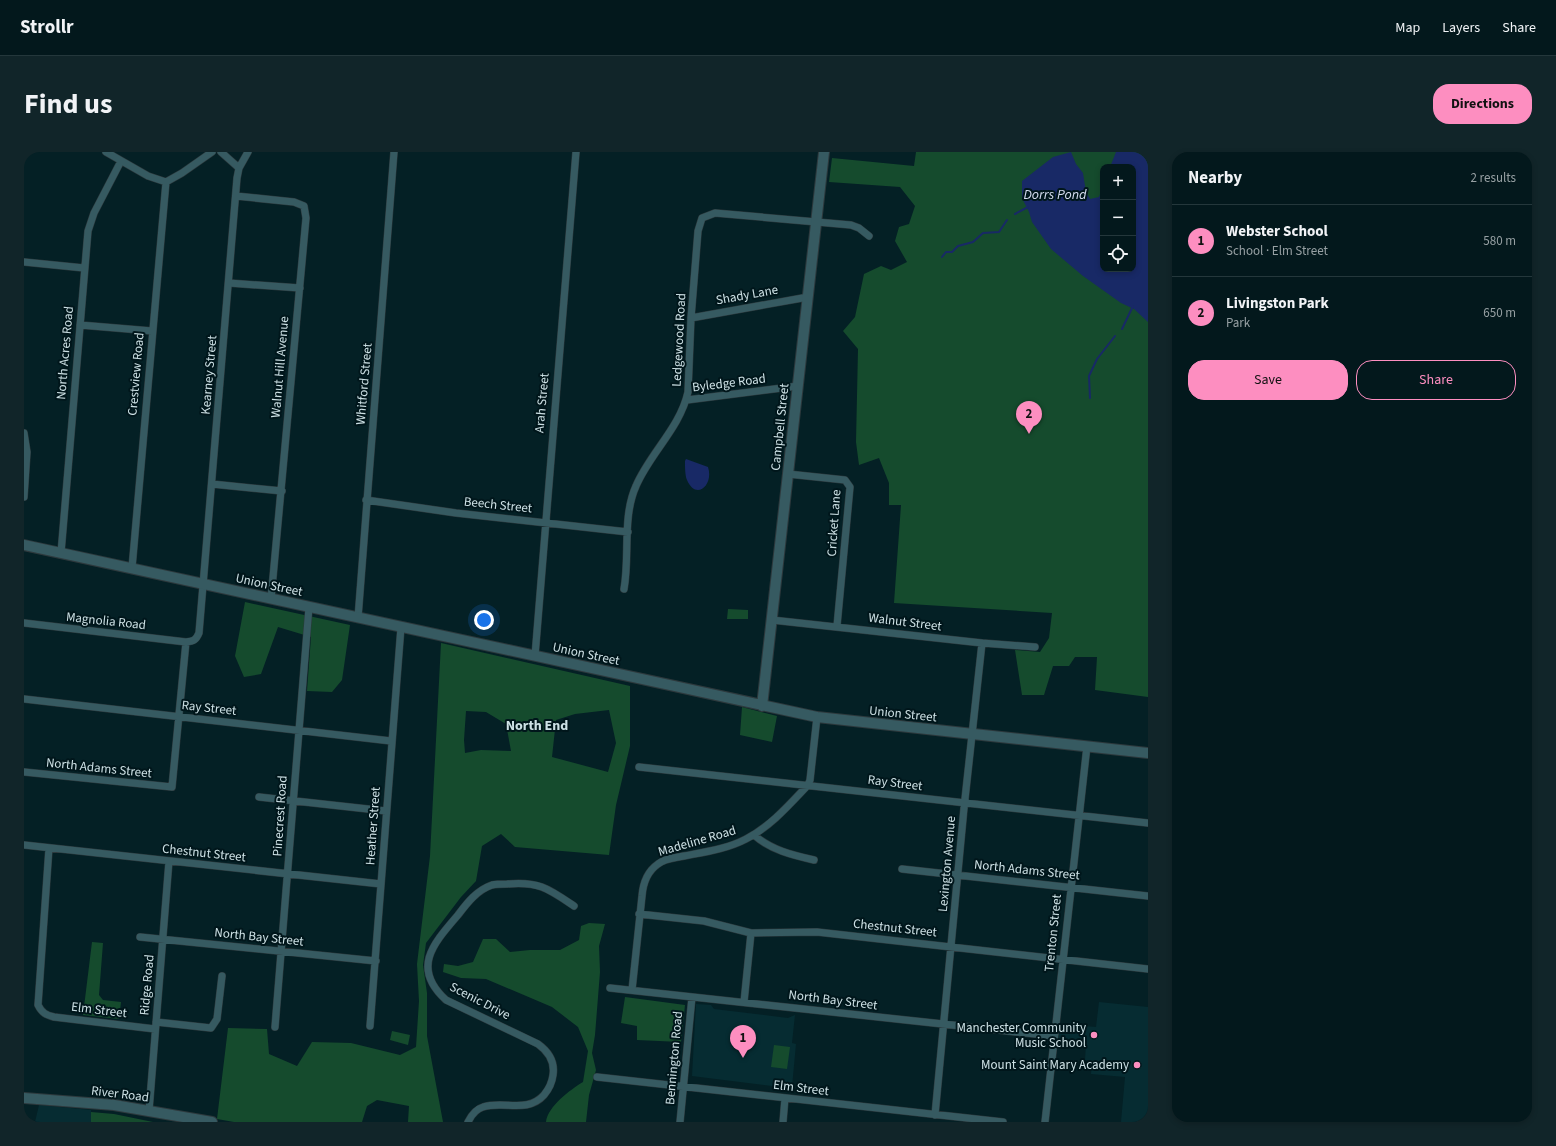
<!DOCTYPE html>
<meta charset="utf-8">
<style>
body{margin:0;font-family:"Source Sans 3",sans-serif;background:#112529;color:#f1f3f6}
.controls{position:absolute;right:12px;top:12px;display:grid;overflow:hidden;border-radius:8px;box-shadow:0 2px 6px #0003}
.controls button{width:36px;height:36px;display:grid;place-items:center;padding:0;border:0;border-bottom:1px solid #24373b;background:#03181c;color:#f1f3f6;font:20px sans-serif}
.you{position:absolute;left:460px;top:468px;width:14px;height:14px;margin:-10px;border:3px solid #fff;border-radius:50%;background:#1a73e8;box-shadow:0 0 0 6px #1a73e833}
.badge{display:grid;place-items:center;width:26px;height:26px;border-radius:50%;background:#fd8ec0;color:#111;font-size:13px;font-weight:700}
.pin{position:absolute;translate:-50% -33px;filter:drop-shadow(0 1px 2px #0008)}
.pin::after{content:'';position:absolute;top:21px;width:14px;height:12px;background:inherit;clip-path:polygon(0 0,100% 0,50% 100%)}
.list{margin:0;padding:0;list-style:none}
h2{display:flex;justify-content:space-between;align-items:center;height:52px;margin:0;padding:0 16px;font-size:17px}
h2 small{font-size:13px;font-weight:400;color:#97a0a3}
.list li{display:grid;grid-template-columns:26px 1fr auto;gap:12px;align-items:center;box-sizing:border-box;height:72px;padding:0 16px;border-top:1px solid #24373b}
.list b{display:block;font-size:15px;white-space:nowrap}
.list p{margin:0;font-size:13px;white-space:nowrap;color:#97a0a3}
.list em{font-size:13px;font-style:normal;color:#97a0a3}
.actions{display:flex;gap:8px;padding:12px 16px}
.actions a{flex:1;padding:9px 0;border:1px solid #fd8ec0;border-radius:16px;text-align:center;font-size:14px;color:#fd8ec0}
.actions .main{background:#fd8ec0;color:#111}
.icon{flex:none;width:22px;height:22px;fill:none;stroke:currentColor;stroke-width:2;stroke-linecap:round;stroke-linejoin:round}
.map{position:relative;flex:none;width:1124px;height:970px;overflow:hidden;border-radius:16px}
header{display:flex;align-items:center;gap:24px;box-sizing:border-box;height:56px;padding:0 20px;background:#03181c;border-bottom:1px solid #24373b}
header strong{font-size:19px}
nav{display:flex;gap:22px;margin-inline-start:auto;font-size:14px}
.intro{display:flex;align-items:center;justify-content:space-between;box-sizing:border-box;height:96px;padding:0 24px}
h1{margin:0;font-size:28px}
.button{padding:10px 18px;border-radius:16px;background:#fd8ec0;color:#111;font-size:14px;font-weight:700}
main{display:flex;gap:24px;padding:0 24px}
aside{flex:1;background:#03181c;border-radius:16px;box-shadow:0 2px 6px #0003}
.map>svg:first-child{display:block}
</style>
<header>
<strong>Strollr</strong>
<nav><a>Map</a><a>Layers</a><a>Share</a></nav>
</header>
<div class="intro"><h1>Find us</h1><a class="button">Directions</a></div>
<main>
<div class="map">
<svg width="1124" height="970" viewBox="0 0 1124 970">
<rect width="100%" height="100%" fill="#042025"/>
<path fill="#062c32" d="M 1075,850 L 1124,855 L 1124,970 L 1097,970 L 1101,925 L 1067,922 L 1068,909 L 1061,908 L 1062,892 L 1034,890 L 1036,872 L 1072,875 Z
M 672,852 L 687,853 L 690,857 L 764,866 L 771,863 L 768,891 L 772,892 L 768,935 L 756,935 L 668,924 Z
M 15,953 L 67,958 L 67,970 L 11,970 Z"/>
<path fill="#154b2d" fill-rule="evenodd" d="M 892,0 L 1124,0 L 1124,545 L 1071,538 L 1073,505 L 1051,505 L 1045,514 L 1029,514 L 1020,543 L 998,543 L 991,498 L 1016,500 L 1025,486 L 1028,461 L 870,451 L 877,353 L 865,353 L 865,331 L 855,306 L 835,313 L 832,290 L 834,197 L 819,179 L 831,165 L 840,122 L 857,114 L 867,118 L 883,110 L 871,89 L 875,75 L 885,72 L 891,54 L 876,35 L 805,30 L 808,6 L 890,14 ZM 1079,15 L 1109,15 L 1109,117 L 1079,117 Z
M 221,450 L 326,473 L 318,528 L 308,540 L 283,539 L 287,485 L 254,475 L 237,522 L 220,525 L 211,504 Z
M 704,457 L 724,458 L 724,467 L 703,467 Z
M 417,491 L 606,534 L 606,594 L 592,653 L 585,703 L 491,695 L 477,682 L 458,694 L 452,729 L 437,745 L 402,791 L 399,813 L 403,841 L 403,884 L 419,970 L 384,970 L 385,954 L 353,948 L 343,954 L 338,970 L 210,970 L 193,967 L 204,876 L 243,877 L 245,902 L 273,914 L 288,890 L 327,891 L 376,903 L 392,895 L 395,849 L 393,812 L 406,704 ZM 585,558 L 592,591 L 584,620 L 528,605 L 532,568 L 551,562 ZM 442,559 L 462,560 L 482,572 L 487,599 L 457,598 L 441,601 L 440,588 Z
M 718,555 L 753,564 L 748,590 L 716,583 Z
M 565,771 L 581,772 L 575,794 L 576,820 L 571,883 L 568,901 L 572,918 L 565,943 L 562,970 L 522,970 C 524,954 546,938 559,930 L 564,899 L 554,875 L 528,855 L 462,827 L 437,826 L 419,820 L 420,812 L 434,814 L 449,810 L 459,787 L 472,787 L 486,800 L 506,798 L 536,798 L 555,788 L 557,774 Z
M 68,790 L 79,791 L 75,843 L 79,848 L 97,850 L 95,867 L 59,863 Z
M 601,845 L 661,853 L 657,890 L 613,888 L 613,874 L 597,871 Z
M 368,879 L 386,883 L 384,893 L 366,888 Z
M 750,893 L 766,895 L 763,917 L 747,915 Z
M 67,960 L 90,962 L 129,970 L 67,970 Z"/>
<path fill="#182966" d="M 1047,0 L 1052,12 L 1059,21 L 1062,40 L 1066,47 L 1075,45 L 1079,34 L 1079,117 L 1109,117 L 1109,15 L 1086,15 L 1092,0 L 1124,0 L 1124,170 L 1110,157 L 1097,151 L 1059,124 L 1027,97 L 1008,70 L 1005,60 L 998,46 L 998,29 L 1029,5 Z
M 662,307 L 684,315 C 690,333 672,349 663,328 C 661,324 661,314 661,309 Z"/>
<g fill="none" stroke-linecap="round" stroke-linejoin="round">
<path stroke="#182966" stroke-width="2" d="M 991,62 L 1004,55
M 918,105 L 922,100 L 928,100 L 934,94 L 949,90 L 959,81 L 975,80 L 983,68
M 1098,177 L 1109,154
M 1066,246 L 1065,224 L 1073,207 L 1091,184"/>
<defs>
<path id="street" d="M 82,0 L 124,24 L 142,30
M 197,0 L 215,16
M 142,30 L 158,21 L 188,0
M 212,44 L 270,50 L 280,54 L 282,66 L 247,447
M 0,110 L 60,116
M 205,131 L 276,136
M 667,166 L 784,145
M 56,173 L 128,179
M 663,248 L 774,234
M 0,281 L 3,300 L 0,345
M 764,322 L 821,328 L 826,335 L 813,474
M 188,332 L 258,339
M 342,348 L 432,361 L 604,380
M 37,401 L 64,79 L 70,61 L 97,9
M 108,416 L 142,30
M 600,437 C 606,404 598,365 612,334 C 626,301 656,276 664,240 L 667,166 L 674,79 L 678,66 L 691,61 L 827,73 L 835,76 L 845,84
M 334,466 L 370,0
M 748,468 L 958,491 L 1011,495
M 0,471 L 162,490
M 511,504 L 552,0
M 0,547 L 367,589
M 615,615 L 1124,671
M 0,620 L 148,635 L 162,490 C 170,489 172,488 175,481 L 213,26 L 215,16 L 224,0
M 235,645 L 362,659
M 730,683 C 747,698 768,703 790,708
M 0,693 L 357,732
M 25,696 L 14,853 C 18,861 22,863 30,865 L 131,877
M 878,717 L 1124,744
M 615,762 L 680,769 L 727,781 L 793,780 L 1124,817
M 116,785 L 352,809
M 586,836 L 1030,884
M 608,838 L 618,744 C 619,731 624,719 634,712 C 641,706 651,706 660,704 C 681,700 703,697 722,687 C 747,674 765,653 784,633 L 786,628 L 793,565
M 720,850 L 727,781
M 132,870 L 187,876 L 193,867 L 198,824
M 346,874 L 377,475
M 251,875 L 285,455
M 573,925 L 979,970
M 125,959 L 145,709
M 911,963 L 940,656 L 958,491
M 444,970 C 447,964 452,957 459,955 C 479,948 503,962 520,943 C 525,937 528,931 529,923 C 531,910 525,900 514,892 L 422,848 C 387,816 409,792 434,763 C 443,751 453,738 468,733 C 472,732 478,732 483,732 C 515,729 525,737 550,754
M 656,970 L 668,845
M 759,970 L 761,946
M 1021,970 L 1063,594"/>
<path id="secondary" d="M 0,393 L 793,565 L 1124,601
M 738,554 L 800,0
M 0,946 L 90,953 L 188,970"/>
</defs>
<use href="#street" stroke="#2d393d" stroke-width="8"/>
<use href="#secondary" stroke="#2d393d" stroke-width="12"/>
<use href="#street" stroke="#365a61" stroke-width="7"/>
<use href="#secondary" stroke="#365a61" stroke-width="10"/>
</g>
<g fill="#fd8ec0" stroke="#00161b" stroke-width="1.5">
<circle cx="1070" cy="883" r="4"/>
<circle cx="1113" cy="913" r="4"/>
</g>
<g text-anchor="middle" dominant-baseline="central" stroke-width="4" stroke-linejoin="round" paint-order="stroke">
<g font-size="13" fill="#cde1e5" stroke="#00161b">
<text transform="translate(723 143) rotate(-10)">Shady Lane</text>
<text transform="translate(655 188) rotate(-87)">Ledgewood Road</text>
<text transform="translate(41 201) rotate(-85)">North Acres Road</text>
<text transform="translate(256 215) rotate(-85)">Walnut Hill Avenue</text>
<text transform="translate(112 222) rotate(-85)">Crestview Road</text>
<text transform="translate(185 223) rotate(-85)">Kearney Street</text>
<text transform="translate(705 231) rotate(-7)">Byledge Road</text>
<text transform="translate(340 232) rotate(-85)">Whitford Street</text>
<text transform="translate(518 251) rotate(-85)">Arah Street</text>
<text transform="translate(756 275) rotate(-84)">Campbell Street</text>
<text transform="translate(474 353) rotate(6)">Beech Street</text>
<text transform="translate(810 371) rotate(-86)">Cricket Lane</text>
<text transform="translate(245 433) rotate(12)">Union Street</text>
<text transform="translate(82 469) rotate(6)">Magnolia Road</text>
<text transform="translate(881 470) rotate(7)">Walnut Street</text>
<text transform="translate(562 502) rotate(12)">Union Street</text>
<text transform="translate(185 556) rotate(6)">Ray Street</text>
<text transform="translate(879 562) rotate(6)">Union Street</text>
<text transform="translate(75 616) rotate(6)">North Adams Street</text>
<text transform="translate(871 631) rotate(7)">Ray Street</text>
<text transform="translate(256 664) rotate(-86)">Pinecrest Road</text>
<text transform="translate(349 674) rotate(-86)">Heather Street</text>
<text transform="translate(673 689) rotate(-16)">Madeline Road</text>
<text transform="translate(180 701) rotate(6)">Chestnut Street</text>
<text transform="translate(923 712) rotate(-85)">Lexington Avenue</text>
<text transform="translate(1003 718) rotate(6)">North Adams Street</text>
<text transform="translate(871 776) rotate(6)">Chestnut Street</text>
<text transform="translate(1029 781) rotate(-84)">Trenton Street</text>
<text transform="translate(235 785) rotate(6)">North Bay Street</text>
<text transform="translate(123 833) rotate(-85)">Ridge Road</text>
<text transform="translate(809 848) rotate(7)">North Bay Street</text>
<text transform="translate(456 849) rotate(27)">Scenic Drive</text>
<text transform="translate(75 858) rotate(7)">Elm Street</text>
<text transform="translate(650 906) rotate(-85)">Bennington Road</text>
<text transform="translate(777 936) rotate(7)">Elm Street</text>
<text transform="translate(96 942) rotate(7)">River Road</text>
</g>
<g font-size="13" fill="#cde1e5" stroke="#00161b" text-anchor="end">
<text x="1062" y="876">Manchester Community<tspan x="1062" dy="15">Music School</tspan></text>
<text x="1105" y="913">Mount Saint Mary Academy</text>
</g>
<g font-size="14" font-style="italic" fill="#d5ddf0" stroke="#00161b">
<text x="1031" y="43">Dorrs Pond</text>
</g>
<g font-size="14" font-weight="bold" fill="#cde1e5" stroke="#00161b">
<text x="513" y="574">North End</text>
</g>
</g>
</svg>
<div class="controls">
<button>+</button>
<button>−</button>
<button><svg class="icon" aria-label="locate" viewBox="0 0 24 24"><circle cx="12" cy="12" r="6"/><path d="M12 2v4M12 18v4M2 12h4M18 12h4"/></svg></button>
</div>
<div class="you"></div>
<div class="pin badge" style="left:719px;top:906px">1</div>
<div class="pin badge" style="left:1005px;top:282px">2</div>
</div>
<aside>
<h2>Nearby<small>2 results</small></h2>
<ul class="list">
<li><span class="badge">1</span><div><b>Webster School</b><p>School · Elm Street</p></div><em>580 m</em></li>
<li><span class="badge">2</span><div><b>Livingston Park</b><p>Park</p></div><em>650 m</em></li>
</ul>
<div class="actions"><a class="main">Save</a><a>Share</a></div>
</aside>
</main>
